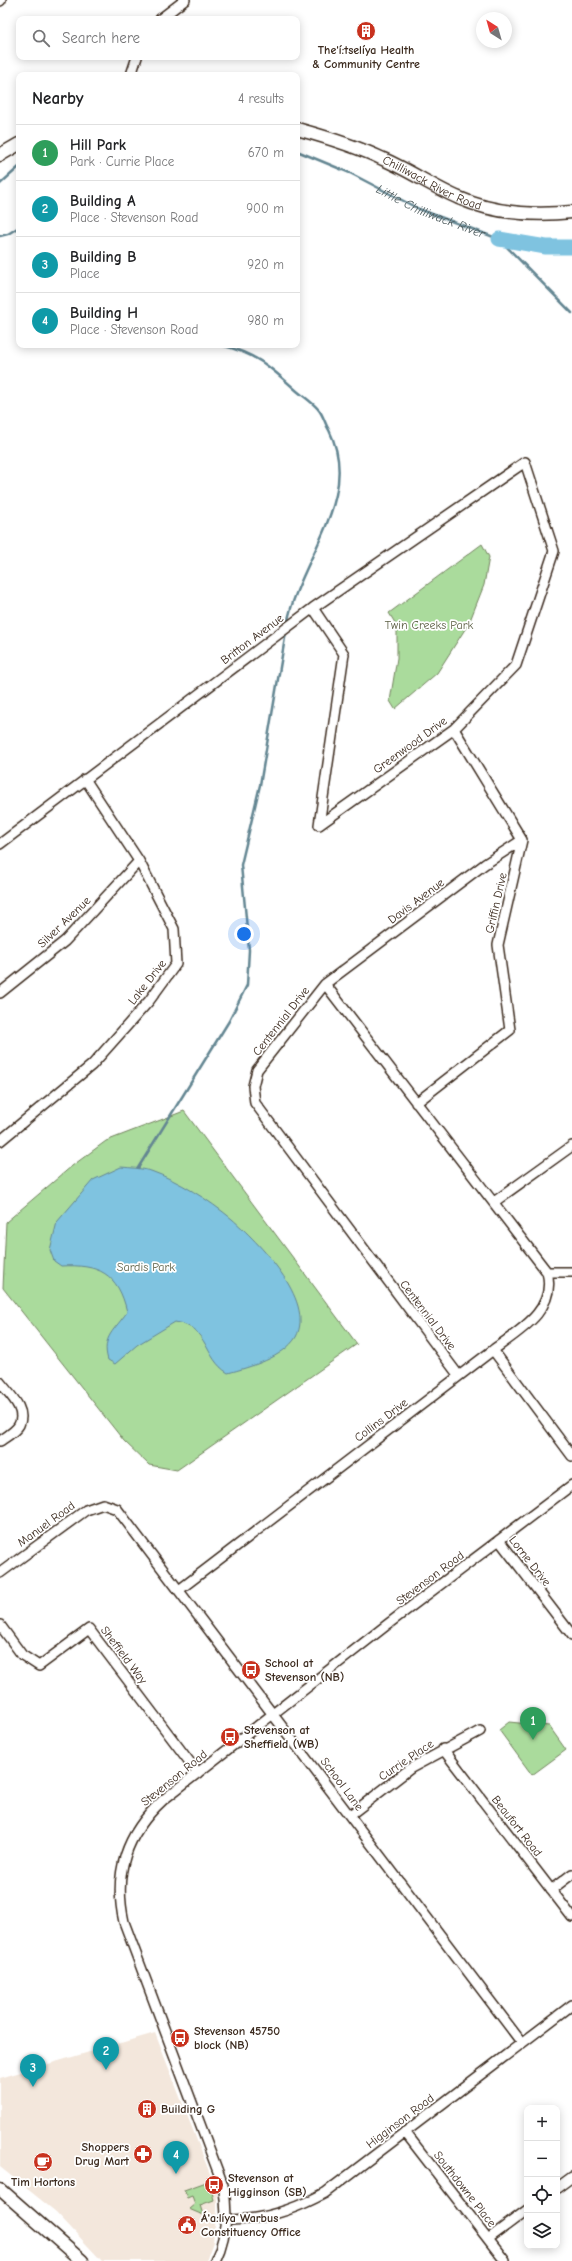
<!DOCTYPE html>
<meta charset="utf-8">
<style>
body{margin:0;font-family:"Comic Neue",sans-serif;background:#f2f2f2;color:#202124}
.controls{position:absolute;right:12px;bottom:12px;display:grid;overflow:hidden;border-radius:8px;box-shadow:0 2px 10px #0003}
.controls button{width:36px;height:36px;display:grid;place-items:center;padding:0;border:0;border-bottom:1px solid #e0e0e0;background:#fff;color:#202124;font:20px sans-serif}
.compass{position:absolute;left:476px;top:12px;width:36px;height:36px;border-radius:50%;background:#fff;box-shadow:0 2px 10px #0003;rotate:323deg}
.you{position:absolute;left:244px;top:934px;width:14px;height:14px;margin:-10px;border:3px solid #fff;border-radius:50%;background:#1a73e8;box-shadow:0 0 0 6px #1a73e833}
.badge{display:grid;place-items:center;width:26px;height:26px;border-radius:50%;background:#ea580c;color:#fff;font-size:13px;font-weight:700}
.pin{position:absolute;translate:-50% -33px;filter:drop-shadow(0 1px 2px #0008)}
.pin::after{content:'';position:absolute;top:21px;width:14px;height:12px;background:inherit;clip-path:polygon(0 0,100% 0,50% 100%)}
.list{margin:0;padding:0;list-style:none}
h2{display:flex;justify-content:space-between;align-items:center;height:52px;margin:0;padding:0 16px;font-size:17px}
h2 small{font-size:13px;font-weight:400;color:#757577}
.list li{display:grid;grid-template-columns:26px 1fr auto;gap:12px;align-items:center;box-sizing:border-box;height:56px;padding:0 16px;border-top:1px solid #e0e0e0}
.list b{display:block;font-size:15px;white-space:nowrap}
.list p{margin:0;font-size:13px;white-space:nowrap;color:#757577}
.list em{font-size:13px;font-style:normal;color:#757577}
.icon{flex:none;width:22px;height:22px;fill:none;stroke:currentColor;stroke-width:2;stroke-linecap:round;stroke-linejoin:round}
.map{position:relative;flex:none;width:572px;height:2261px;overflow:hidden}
.search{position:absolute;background:#fff;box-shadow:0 2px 10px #0003;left:16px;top:16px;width:284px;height:44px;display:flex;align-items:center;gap:10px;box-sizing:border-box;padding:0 14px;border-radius:8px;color:#757577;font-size:15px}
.panel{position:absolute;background:#fff;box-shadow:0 2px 10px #0003;left:16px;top:72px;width:284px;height:276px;border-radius:8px}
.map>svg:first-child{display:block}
</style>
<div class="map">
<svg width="572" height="2261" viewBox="0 0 572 2261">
<rect width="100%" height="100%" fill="#fff"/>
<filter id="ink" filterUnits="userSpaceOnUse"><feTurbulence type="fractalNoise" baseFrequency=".025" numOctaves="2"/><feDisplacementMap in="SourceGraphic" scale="8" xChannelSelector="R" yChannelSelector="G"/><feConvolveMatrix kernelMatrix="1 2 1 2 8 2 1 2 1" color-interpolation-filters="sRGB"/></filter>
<g filter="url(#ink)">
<path fill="#f3e7dc" d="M 155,2033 L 212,2179 L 217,2195 L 217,2211 L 213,2242 L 206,2261 L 102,2261 L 56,2212 L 0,2167 L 0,2078 Z"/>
<path fill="#aadb9c" stroke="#72825d" d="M 482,544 L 489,557 L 484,585 L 469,623 L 437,673 L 395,709 L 390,701 L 397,658 L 397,626 L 389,613 Z
M 184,1111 L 357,1344 L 177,1470 L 149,1465 L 124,1441 L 3,1288 L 6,1222 L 72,1166 L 106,1141 Z
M 509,1722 L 549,1726 L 566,1750 L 532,1775 L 499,1730 Z
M 209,2181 L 214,2200 L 200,2205 L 203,2215 L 189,2209 L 195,2204 L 192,2196 L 187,2198 L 184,2190 Z"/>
<path fill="#7fc3e0" stroke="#648692" d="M 121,1167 C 131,1168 141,1168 151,1171 C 179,1181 209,1200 232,1219 C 257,1241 316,1300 296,1337 C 283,1358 250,1367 228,1373 C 203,1358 210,1328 175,1322 L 137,1345 L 115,1364 L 108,1360 C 101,1337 115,1330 127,1312 C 118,1273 99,1264 61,1266 L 54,1261 L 50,1250 L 57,1222 L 93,1180 Z"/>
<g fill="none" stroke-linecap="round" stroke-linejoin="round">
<g stroke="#648692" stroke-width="2.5">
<path id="s1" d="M 297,151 L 350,173 L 419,209 L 499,239 L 572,313"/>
<path d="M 0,184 L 19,167"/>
<path d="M 0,236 L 8,234 L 19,227"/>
<path d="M 221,345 C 257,354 270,367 297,391 C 304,397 312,402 318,409 C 323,414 325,424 329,430 C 363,498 298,560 287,625"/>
<path d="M 138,1168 L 229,1021 L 247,985 L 249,950 L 241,865 L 260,785 L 286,632"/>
</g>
<path stroke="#7fc3e0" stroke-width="15" d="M 499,239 L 546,247 L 572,247"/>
<defs>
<path id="minor" d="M 0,1 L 1,0
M 160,19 L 185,0
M 131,75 L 137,57
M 0,844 L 313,608 L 525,462 L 554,551 L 516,665 L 454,729 L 319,825 L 344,654 L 313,608
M 325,984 L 485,864 L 522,840
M 0,993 L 65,941 L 139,861
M 416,1103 L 510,1030 L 498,945 L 522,840 L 454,729
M 0,1141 L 92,1065 L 149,1001 L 176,964 L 174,929 L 139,861 L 85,779
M 494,1202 L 572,1146
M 547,1272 L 572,1272
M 459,1376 L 255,1103 L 253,1086 L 257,1070 L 325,984 L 547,1272 C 557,1310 519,1331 493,1350
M 0,1382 C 9,1394 27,1409 19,1425 C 16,1431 6,1437 0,1441
M 499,1540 L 572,1635
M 0,1573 L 86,1510 L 103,1504 L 117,1509 L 522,2043
M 179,1590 L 493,1350 L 572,1456
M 0,1625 L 22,1655 L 39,1666 L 89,1629 L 198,1773
M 443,1749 L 572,1917
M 350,1815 L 411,1768 L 480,1731
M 551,1890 L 572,1874
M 405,2132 L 505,2261
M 557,2188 L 572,2177
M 226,2220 C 262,2221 294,2210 325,2193 L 572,2005
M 488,2239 L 527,2210
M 215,2261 C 227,2237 228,2211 223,2185 L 124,1922 C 113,1873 126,1834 163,1800 L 388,1624 L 572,1485"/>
<g id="major">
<path id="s2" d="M 297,129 C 326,137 356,146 383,159 C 409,170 433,187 459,198 C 495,214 533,216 572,212"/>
<path d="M 0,155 L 19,144"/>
<path d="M 0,2189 L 82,2261"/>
</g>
</defs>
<use href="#minor" stroke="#3b2a1e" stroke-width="12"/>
<use href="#major" stroke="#3b2a1e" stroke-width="15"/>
<use href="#minor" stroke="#fff" stroke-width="9"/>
<use href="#major" stroke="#fff" stroke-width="12"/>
</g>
</g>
<defs>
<symbol id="building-disc" viewBox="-11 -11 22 22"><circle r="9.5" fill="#c8321e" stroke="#fff"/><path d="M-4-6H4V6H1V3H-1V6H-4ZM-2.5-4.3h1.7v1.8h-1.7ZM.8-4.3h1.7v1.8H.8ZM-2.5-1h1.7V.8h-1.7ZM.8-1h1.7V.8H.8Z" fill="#fff"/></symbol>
<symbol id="bus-disc" viewBox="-11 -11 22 22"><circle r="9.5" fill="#c8321e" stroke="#fff"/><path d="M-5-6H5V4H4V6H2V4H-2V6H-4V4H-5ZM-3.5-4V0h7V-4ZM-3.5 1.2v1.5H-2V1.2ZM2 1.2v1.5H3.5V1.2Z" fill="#fff"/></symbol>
<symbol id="pharmacy-disc" viewBox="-11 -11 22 22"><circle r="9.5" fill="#c8321e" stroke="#fff"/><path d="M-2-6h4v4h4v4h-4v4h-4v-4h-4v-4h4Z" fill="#fff"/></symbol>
<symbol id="cafe-disc" viewBox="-11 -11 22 22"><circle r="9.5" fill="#c8321e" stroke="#fff"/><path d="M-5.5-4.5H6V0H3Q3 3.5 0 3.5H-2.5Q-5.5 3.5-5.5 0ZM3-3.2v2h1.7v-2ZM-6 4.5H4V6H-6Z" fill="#fff"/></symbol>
<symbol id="civic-disc" viewBox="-11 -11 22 22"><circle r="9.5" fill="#c8321e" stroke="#fff"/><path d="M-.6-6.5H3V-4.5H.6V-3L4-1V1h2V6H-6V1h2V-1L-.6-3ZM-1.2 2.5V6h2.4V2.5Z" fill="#fff"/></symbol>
</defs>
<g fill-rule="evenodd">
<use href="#building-disc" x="355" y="20" width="22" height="22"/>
<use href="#bus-disc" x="240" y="1659" width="22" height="22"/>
<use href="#bus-disc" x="219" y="1726" width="22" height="22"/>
<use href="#bus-disc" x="169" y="2027" width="22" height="22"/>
<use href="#building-disc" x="136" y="2098" width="22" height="22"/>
<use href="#pharmacy-disc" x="132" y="2143" width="22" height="22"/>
<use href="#cafe-disc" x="32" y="2151" width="22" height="22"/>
<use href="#bus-disc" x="203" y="2174" width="22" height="22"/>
<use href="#civic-disc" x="176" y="2214" width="22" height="22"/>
</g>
<g text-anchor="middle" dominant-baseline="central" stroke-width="3.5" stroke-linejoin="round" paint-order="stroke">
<g font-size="12" font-weight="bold" fill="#3b2a1e" stroke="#fff" text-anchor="start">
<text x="366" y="50" text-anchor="middle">The'í:tselíya Health<tspan x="366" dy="14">&amp; Community Centre</tspan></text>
<text x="265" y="1663">School at<tspan x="265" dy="14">Stevenson (NB)</tspan></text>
<text x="244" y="1730">Stevenson at<tspan x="244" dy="14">Sheffield (WB)</tspan></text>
<text x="194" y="2031">Stevenson 45750<tspan x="194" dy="14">block (NB)</tspan></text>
<text x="161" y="2109">Building G</text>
<text x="129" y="2147" text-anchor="end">Shoppers<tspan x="129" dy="14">Drug Mart</tspan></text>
<text x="228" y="2178">Stevenson at<tspan x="228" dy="14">Higginson (SB)</tspan></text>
<text x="43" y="2182" text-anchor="middle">Tim Hortons</text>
<text x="201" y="2218">Á'a:líya Warbus<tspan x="201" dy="14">Constituency Office</tspan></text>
</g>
<g font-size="12" fill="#3b2a1e" stroke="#fff">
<text stroke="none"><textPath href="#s2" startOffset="146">Chilliwack River Road</textPath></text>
<text transform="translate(252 639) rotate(-37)">Britton Avenue</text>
<text transform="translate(410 745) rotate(-36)">Greenwood Drive</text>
<text transform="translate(416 901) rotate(-37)">Davis Avenue</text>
<text transform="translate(496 903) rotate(-77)">Griffin Drive</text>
<text transform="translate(64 922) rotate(-44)">Silver Avenue</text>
<text transform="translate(147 982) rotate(-52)">Lake Drive</text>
<text transform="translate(281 1021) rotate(-52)">Centennial Drive</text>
<text transform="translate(428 1315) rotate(53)">Centennial Drive</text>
<text transform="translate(381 1420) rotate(-37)">Collins Drive</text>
<text transform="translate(46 1524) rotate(-36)">Manuel Road</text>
<text transform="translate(530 1561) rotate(52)">Lorne Drive</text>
<text transform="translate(430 1578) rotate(-37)">Stevenson Road</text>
<text transform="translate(124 1655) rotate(53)">Sheffield Way</text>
<text transform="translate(406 1760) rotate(-34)">Currie Place</text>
<text transform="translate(174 1778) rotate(-39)">Stevenson Road</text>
<text transform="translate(342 1784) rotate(53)">School Lane</text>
<text transform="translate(517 1826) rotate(52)">Beaufort Road</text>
<text transform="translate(400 2121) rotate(-37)">Higginson Road</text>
<text transform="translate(465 2189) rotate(52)">Southdowne Place</text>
</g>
<g font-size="12" fill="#5c5f44" stroke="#fff">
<text x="429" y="625">Twin Creeks Park</text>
<text x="146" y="1267">Sardis Park</text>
</g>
<g font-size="13" font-style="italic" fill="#536062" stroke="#fff">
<text stroke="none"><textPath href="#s1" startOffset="147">Little Chilliwack River</textPath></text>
</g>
</g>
</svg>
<div class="controls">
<button>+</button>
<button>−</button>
<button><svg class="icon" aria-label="locate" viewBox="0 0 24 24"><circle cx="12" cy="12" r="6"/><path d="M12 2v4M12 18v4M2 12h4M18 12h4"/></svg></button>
<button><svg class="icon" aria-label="layers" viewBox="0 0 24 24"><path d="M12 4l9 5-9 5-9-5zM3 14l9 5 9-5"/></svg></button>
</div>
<svg class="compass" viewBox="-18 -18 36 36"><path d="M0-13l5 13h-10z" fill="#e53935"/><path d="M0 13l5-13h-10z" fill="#757577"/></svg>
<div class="you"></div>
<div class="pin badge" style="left:533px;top:1740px;background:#2e9e5b">1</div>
<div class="pin badge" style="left:106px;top:2070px;background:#0f9aa8">2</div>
<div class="pin badge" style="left:33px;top:2087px;background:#0f9aa8">3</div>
<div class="pin badge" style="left:176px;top:2174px;background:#0f9aa8">4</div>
<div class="search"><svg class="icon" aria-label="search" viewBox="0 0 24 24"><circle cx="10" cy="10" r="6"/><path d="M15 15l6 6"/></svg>Search here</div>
<section class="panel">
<h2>Nearby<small>4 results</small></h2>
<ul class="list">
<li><span class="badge" style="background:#2e9e5b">1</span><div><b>Hill Park</b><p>Park · Currie Place</p></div><em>670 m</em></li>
<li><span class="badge" style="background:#0f9aa8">2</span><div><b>Building A</b><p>Place · Stevenson Road</p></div><em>900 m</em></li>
<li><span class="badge" style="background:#0f9aa8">3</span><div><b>Building B</b><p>Place</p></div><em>920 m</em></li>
<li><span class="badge" style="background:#0f9aa8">4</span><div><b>Building H</b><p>Place · Stevenson Road</p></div><em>980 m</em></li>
</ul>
</section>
</div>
